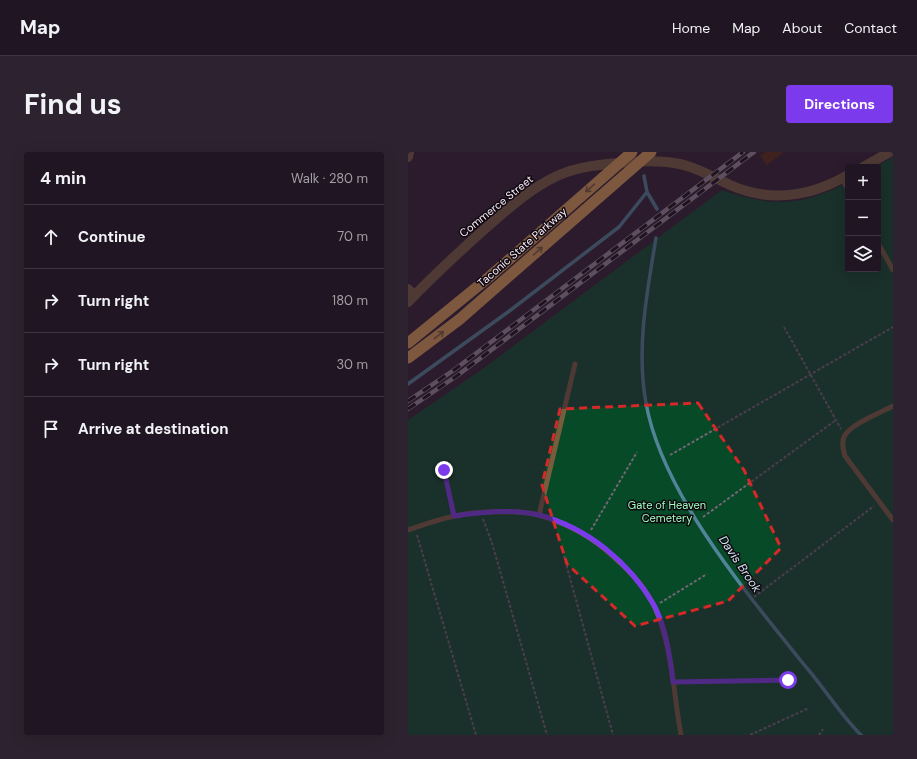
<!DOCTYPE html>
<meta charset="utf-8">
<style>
body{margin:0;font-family:"DM Sans",sans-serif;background:#2d222f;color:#f1f3f6}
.controls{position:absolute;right:12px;top:12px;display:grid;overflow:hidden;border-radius:4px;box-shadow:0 4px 16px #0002}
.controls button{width:36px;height:36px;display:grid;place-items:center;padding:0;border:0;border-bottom:1px solid #3d3440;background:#201522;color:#f1f3f6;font:20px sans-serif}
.stop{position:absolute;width:12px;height:12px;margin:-9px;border:3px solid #7c3aed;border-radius:50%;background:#fff}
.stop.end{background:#7c3aed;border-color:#fff;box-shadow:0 1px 4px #0008}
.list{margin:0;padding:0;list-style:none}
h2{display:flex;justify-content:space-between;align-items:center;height:52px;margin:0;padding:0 16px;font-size:17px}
h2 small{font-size:13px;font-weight:400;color:#a29fa5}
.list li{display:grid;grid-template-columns:26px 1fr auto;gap:12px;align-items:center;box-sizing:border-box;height:64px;padding:0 16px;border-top:1px solid #3d3440}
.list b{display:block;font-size:15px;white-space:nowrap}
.list em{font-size:13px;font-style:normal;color:#a29fa5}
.icon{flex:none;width:22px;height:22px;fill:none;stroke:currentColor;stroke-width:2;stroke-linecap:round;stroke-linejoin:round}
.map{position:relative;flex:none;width:485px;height:583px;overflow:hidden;border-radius:4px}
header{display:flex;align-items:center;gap:24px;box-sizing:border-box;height:56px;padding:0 20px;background:#201522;border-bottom:1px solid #3d3440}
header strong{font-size:19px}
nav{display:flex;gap:22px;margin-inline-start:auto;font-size:14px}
.intro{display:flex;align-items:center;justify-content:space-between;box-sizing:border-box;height:96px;padding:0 24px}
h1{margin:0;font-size:28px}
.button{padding:10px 18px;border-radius:4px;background:#7c3aed;color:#fff;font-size:14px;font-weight:700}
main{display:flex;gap:24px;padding:0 24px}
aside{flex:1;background:#201522;border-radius:4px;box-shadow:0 4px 16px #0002}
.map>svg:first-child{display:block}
</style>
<header>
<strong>Map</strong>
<nav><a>Home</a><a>Map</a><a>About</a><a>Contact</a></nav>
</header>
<div class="intro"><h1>Find us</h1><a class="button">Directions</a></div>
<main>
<aside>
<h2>4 min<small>Walk · 280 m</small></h2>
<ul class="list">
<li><svg class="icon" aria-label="ahead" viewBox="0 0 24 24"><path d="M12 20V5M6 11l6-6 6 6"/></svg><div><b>Continue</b></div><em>70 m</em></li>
<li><svg class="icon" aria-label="right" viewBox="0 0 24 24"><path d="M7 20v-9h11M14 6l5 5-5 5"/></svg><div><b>Turn right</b></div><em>180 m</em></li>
<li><svg class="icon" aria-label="right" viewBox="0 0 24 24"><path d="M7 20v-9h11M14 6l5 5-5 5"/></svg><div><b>Turn right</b></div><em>30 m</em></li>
<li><svg class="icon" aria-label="arrive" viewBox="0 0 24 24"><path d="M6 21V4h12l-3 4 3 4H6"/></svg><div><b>Arrive at destination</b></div></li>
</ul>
</aside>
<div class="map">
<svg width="485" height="583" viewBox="0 0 485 583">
<rect width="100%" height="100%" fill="#2b1c2d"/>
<path fill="#064a27" d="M 485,5 L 485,583 L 0,583 L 0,268 L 76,216 L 314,38 C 364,55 393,55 440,30 L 440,117 L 470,117 L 470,15 L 467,15 Z"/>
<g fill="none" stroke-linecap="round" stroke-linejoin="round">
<path stroke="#518498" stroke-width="3.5" d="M 236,24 L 239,40 L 249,57
M 248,86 C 239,140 228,197 238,251 C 254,342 341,444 398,515 C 417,537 432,562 453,583
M 0,232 L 100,160 L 211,75 L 239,40"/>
</g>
<path fill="#572a0d" d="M 357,0 L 376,0 L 359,13 L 352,4 Z"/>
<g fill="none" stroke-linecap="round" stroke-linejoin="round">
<path stroke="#746675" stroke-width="2" stroke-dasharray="3 2" stroke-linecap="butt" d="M 376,175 L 433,277
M 262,303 L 485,175
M 36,317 L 44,357
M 295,365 L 428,268
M 75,367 L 84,391 L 139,583
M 183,378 L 229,300
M 9,383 L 68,583
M 156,404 L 205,583
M 346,445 L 466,354
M 252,451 L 299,422
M 273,530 L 380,528
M 342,583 L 401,556
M 411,583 L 415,577"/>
<path stroke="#785d3d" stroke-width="5" d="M 434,27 L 440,37
M 470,91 L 485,118
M 485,254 C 472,261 445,271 437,283 C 433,289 435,297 437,304 L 485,368
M 131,363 L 167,212
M 0,378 C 15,373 31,367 47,364 C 69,359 109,358 131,363 C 159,371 186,386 207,406 C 222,419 238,437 247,456 C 265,496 265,540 273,583"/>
<path stroke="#785d3d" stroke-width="10" d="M 0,5 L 1,0
M 0,137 L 6,144"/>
<path stroke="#785d3d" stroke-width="10" d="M 455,15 L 482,0
M 0,150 C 25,124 52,99 79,75 C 101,56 123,36 149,24 C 171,14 197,12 220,10 C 235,9 251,8 266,11 C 286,14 303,24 322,33 C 363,51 402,45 440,23"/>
<path stroke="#dfa254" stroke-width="11" d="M 0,191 L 80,126 L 224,0
M 0,206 L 52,167 L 243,0"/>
<defs>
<path id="rail" d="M 0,249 L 46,218 L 335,0
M 0,257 L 50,223 L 346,0"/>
</defs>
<use href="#rail" stroke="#9b8f9d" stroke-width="4.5"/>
<use href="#rail" stroke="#100910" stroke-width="3" stroke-dasharray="9" stroke-linecap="butt"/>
</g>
<defs><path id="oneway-shaft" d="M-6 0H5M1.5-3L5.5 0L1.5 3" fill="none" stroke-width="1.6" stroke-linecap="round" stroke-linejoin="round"/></defs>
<g stroke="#825d35">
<use href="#oneway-shaft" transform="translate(182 36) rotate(139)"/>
<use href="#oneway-shaft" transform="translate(130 99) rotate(-41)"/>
<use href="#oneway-shaft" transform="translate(31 183) rotate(-38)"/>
</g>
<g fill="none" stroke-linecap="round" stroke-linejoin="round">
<path stroke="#7c3aed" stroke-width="5" d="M 36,318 L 46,364 C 71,360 107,357 131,363 C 180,376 221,410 246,453 C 258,476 262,505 265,530 L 380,528"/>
</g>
<path d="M0 0H485V583H0ZM 290,251 L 336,318 L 373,396 L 320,449 L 227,474 L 159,412 L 134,333 L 152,257 Z" fill="#2b1c2d" fill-opacity=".55" fill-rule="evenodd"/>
<path fill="none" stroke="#d62828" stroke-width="3" stroke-dasharray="8 5" stroke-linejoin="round" d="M 290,251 L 336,318 L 373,396 L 320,449 L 227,474 L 159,412 L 134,333 L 152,257 Z"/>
<g text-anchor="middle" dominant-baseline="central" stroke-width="3" stroke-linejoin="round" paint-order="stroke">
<g font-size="11" fill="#f9eefa" stroke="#100910">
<text transform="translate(88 54) rotate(-39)">Commerce Street</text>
<text transform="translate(114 95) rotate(-41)">Taconic State Parkway</text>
</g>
<g font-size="11" fill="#9cfdbd" stroke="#100910">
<text x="259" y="353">Gate of Heaven<tspan x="259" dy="13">Cemetery</tspan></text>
</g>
<g font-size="12" font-style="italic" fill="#cfe9f5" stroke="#100910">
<text transform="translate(332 412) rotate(56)">Davis Brook</text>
</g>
</g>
</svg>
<div class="controls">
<button>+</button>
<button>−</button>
<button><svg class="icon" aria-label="layers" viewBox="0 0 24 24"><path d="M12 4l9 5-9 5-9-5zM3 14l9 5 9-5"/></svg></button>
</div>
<div class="stop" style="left:380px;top:528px"></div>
<div class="stop end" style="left:36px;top:318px"></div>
</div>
</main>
